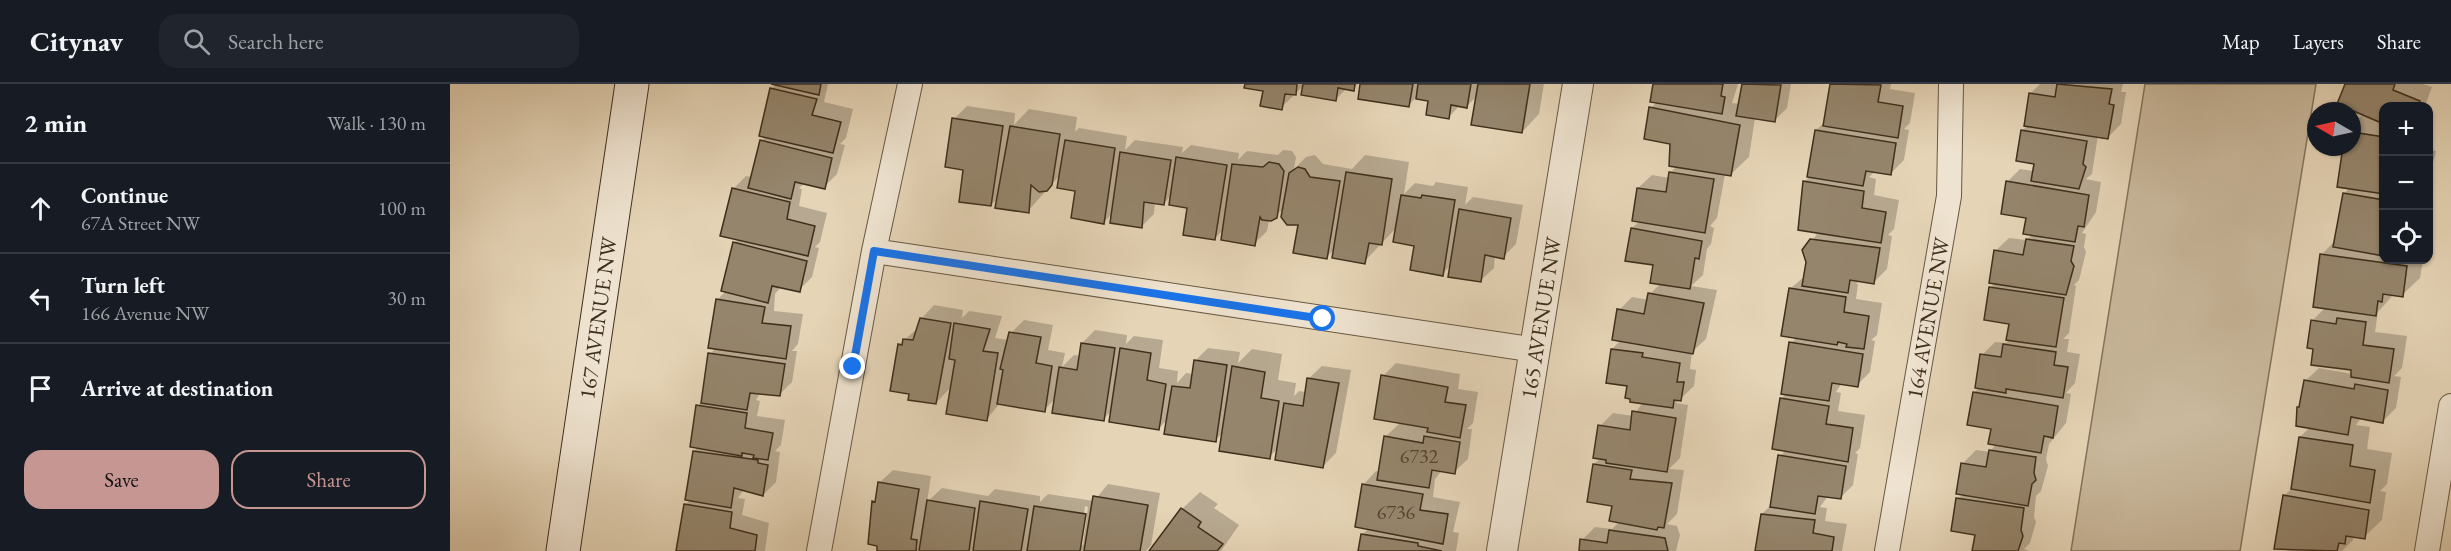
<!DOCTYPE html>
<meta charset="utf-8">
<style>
body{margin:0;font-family:"EB Garamond",serif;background:#20242c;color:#f1f3f6}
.controls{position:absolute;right:18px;top:18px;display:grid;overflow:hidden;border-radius:12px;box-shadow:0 2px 4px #0004}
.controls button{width:54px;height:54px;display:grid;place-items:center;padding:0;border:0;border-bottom:2px solid #363941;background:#171b24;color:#f1f3f6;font:30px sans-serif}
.compass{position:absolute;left:1857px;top:18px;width:54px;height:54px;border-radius:50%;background:#171b24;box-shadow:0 2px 4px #0004;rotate:279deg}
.stop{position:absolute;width:18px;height:18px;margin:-14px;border:4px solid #1a73e8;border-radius:50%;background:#fff}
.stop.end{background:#1a73e8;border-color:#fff;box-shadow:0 2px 6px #0008}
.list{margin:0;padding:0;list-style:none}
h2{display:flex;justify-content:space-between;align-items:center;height:78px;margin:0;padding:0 24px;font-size:26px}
h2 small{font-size:20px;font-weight:400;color:#9ea1a6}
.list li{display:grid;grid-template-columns:39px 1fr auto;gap:18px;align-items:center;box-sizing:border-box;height:90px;padding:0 24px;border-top:2px solid #363941}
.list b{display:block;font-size:22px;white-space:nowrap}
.list p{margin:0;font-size:20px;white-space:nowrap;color:#9ea1a6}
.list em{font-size:20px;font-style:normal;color:#9ea1a6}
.actions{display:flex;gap:12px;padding:18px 24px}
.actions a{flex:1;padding:14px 0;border:2px solid #c59692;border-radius:18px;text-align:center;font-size:21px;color:#c59692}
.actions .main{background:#c59692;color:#111}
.icon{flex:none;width:33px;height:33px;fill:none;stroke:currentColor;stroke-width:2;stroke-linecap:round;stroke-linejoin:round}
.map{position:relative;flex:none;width:2001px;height:467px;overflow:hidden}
header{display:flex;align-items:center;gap:36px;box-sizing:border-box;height:84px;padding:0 30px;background:#171b24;border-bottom:2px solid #363941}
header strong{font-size:28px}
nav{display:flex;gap:33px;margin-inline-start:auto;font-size:21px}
.search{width:420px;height:54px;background:#20242c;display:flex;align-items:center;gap:15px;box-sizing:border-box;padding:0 21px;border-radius:18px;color:#9ea1a6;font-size:22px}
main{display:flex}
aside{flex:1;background:#171b24}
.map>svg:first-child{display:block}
</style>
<header>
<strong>Citynav</strong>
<div class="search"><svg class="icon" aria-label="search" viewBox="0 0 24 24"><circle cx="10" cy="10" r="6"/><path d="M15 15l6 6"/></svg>Search here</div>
<nav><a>Map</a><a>Layers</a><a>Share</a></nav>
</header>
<main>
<aside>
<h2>2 min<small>Walk · 130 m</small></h2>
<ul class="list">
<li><svg class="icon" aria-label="ahead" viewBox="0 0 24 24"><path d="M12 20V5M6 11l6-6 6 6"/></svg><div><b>Continue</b><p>67A Street NW</p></div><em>100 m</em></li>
<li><svg class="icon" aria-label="left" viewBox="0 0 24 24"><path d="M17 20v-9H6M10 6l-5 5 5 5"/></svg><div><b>Turn left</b><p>166 Avenue NW</p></div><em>30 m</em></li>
<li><svg class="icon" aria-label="arrive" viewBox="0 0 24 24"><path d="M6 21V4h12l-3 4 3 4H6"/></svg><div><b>Arrive at destination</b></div></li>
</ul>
<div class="actions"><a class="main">Save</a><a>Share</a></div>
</aside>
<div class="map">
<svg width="2001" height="467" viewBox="0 0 2001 467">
<rect width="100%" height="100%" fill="#e5d4b6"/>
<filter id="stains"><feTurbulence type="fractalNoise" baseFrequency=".00333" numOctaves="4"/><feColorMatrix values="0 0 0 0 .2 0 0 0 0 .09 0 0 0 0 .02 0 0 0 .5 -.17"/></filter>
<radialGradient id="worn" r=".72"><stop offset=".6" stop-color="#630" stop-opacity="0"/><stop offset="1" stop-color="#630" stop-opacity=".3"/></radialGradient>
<path fill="#c9b89c" stroke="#84745c" stroke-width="1.5" d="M 1695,0 L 1866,0 L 1790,467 L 1621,467 Z"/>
<path fill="#0003" fill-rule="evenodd" d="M 326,0 L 378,0 L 374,18 L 403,25 L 396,54 L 390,60 L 395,61 L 387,90 L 374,103 L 355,99 L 349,104 L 352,105 L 349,122 L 377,129 L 370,158 L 365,163 L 369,164 L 362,193 L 349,206 L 331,203 L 325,210 L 324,227 L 353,230 L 348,260 L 342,267 L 347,267 L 342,298 L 329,311 L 310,309 L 306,316 L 310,317 L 307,332 L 335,336 L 331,361 L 325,367 L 330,368 L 326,398 L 313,411 L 294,405 L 288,414 L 295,415 L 292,431 L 319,439 L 315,467 L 228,467 L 235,421 L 240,416 L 244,367 L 249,363 L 248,322 L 252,317 L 260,270 L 266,264 L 267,216 L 276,207 L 284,159 L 289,155 L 283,105 L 296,92 L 302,93 L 311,57 L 316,52 L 321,5 Z
M 796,0 L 908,0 L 903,5 L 897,4 L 886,15 L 854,1 L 831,24 L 815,6 Z
M 912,0 L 1094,0 L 1089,30 L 1072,48 L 1027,12 L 1017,22 L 1010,21 L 999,33 L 980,16 L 966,14 L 958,21 Z
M 1205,0 L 1288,0 L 1282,19 L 1290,20 L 1293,0 L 1341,0 L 1337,24 L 1324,37 L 1305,34 L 1299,73 L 1281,90 L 1275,90 L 1267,134 L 1260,142 L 1264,144 L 1261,160 L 1257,165 L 1253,191 L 1241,202 L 1267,206 L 1256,255 L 1242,268 L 1240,285 L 1246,286 L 1244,302 L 1226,319 L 1238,321 L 1230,374 L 1219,385 L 1234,386 L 1227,430 L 1217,440 L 1227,442 L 1230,451 L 1226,467 L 1130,467 L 1132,456 L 1145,443 L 1162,445 L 1169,438 L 1144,380 L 1151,374 L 1150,342 L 1163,329 L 1183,332 L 1193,318 L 1179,301 L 1162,265 L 1171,256 L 1169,226 L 1182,213 L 1199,216 L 1200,210 L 1211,199 L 1204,180 L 1182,144 L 1190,137 L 1188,104 L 1202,91 L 1220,94 L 1221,88 L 1227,82 L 1222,59 L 1201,24 L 1207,18 Z
M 1381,0 L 1441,0 L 1440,5 L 1465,9 L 1460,39 L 1454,45 L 1459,46 L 1454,76 L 1441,89 L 1426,87 L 1419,93 L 1426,95 L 1424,111 L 1449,116 L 1444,145 L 1438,151 L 1442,152 L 1437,185 L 1424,198 L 1410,196 L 1406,200 L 1408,200 L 1406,215 L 1432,219 L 1427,251 L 1421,256 L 1425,257 L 1420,288 L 1407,301 L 1392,299 L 1386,308 L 1391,309 L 1388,327 L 1415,331 L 1410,364 L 1405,369 L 1408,370 L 1403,401 L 1390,414 L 1378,412 L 1370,423 L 1377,424 L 1375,437 L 1397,440 L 1392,467 L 1306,467 L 1312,430 L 1322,420 L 1330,372 L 1336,366 L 1331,315 L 1337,309 L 1341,259 L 1347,253 L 1341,204 L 1355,192 L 1358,178 L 1353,170 L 1369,147 L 1354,98 L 1359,93 L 1366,46 L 1375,38 Z
M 1590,0 L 1673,0 L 1671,8 L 1676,8 L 1671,40 L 1658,53 L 1648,51 L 1642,90 L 1636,95 L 1651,98 L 1646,128 L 1632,149 L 1636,150 L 1634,163 L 1636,168 L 1629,196 L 1624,201 L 1626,202 L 1619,249 L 1613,255 L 1619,255 L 1617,268 L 1630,270 L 1625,299 L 1616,309 L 1621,310 L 1616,339 L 1599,360 L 1596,375 L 1598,382 L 1591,407 L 1586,412 L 1584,433 L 1586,438 L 1580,459 L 1574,465 L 1579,467 L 1528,467 L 1527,450 L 1508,415 L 1513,410 L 1513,379 L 1526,366 L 1540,368 L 1546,360 L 1542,343 L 1524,309 L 1529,303 L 1532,271 L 1545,258 L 1556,259 L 1560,255 L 1560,239 L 1536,235 L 1541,203 L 1545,199 L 1545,167 L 1559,154 L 1576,156 L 1583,150 L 1577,133 L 1557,98 L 1570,85 L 1584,87 L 1585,78 L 1572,47 L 1578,41 L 1581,9 Z
M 1896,0 L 1973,0 L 1982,3 L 1975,22 L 1934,22 L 1934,176 L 1973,176 L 1970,194 L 1952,211 L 1944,210 L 1928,228 L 1925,248 L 1957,252 L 1952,284 L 1944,292 L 1951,293 L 1946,324 L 1933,337 L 1911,334 L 1906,341 L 1920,343 L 1917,365 L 1942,369 L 1937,400 L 1930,407 L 1936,408 L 1932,436 L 1914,453 L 1904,452 L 1903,456 L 1892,467 L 1842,467 L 1826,464 L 1834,412 L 1842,404 L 1850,353 L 1860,343 L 1846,338 L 1855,297 L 1869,284 L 1902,290 L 1903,285 L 1865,263 L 1862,237 L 1876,223 L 1872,170 L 1886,156 L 1894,110 L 1900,103 L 1890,63 L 1902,63 L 1902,40 L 1914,29 Z
M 517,22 L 565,29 L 564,41 L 579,25 L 627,33 L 625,48 L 629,44 L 677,52 L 675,66 L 685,56 L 733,63 L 732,69 L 741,61 L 789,69 L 788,76 L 797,67 L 828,71 L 833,66 L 842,67 L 846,73 L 844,85 L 856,73 L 865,71 L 873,80 L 902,85 L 915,71 L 959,78 L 954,110 L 965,99 L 983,102 L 986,98 L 1018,103 L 1015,121 L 1023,113 L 1073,121 L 1066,160 L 1053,173 L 1045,172 L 1044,184 L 1030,197 L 1001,181 L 992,190 L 947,143 L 914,178 L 885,164 L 877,173 L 845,168 L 848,140 L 835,124 L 819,136 L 817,147 L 804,160 L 774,145 L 764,155 L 738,122 L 722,111 L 714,119 L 705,118 L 704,130 L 691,143 L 663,129 L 654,138 L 610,91 L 578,127 L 549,113 L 541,121 L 514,85 L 504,35 Z
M 1978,66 L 1986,67 L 1978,98 Z
M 484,221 L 513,226 L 512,234 L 519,227 L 552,232 L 545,254 L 559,256 L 561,249 L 574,236 L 603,241 L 598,266 L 615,269 L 612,283 L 624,271 L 631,272 L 632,259 L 645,246 L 677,251 L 676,260 L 684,252 L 713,256 L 709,284 L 728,287 L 727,299 L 736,289 L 743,290 L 745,277 L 758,264 L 790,268 L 788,279 L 802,265 L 832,270 L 828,296 L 846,299 L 844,312 L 849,307 L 856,308 L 858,295 L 872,282 L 901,286 L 886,369 L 873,382 L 829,363 L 819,373 L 774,348 L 765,356 L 718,335 L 709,344 L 662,327 L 653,335 L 606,314 L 594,326 L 550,319 L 537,335 L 502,302 L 486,319 L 449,261 L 469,243 L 471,235 Z
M 946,279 L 1010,290 L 1008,305 L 1028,308 L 1023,339 L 1017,345 L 1022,345 L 1018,375 L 1004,388 L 992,386 L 985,395 L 983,413 L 1010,418 L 1003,448 L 1009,449 L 1006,467 L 910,467 L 912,451 L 919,444 L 913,401 L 926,387 L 930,388 L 935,353 L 951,338 L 933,292 Z
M 443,386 L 481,392 L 477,418 L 492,404 L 538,412 L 545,405 L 590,412 L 590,418 L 598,410 L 644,417 L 658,400 L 710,409 L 701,461 L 696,467 L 524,467 L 525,464 L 521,467 L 429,467 L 424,418 L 427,414 L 429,399 ZM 635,422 L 638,423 L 633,461 L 630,461 Z
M 750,408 L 768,420 L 764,424 L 789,441 L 771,467 L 702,467 L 732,425 Z"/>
<path fill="#95856c" stroke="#3e2f1c" stroke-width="1.5" d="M 321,0 L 371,0 L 369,11 Z
M 795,0 L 847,0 L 846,11 L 835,10 L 832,26 L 810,22 L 813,7 L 794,4 Z
M 853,0 L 905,0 L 904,7 L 888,4 L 886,17 L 851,11 Z
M 910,0 L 963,0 L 959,23 L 908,15 Z
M 968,0 L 1021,0 L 1017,24 L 1001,21 L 999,35 L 976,31 L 978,17 L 966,15 Z
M 1028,0 L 1080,0 L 1072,49 L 1021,41 Z
M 1203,0 L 1273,0 L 1271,12 L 1275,13 L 1272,30 L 1200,18 Z
M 1292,0 L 1331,1 L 1325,38 L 1286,32 Z
M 1380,0 L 1431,1 L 1428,18 L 1453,22 L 1448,54 L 1373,42 Z
M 1607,0 L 1662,5 L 1659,20 L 1664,21 L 1658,55 L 1574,42 L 1579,9 L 1605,13 Z
M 1895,0 L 1945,0 L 1943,6 L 1970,17 L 1968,22 L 1934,22 L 1934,40 L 1887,20 Z
M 320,4 L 367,15 L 362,31 L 391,38 L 383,69 L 309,52 Z
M 1199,23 L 1290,41 L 1281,92 L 1219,82 L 1220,60 L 1194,55 Z
M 502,34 L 553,42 L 541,122 L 509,118 L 513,86 L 495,83 Z
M 560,42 L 610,50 L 602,101 L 597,107 L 589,108 L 581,101 L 579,129 L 545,124 Z
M 1365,46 L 1446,59 L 1441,91 L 1416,87 L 1413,102 L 1357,93 Z
M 1571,46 L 1637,57 L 1633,80 L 1636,83 L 1629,105 L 1581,97 L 1584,80 L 1566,77 Z
M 1902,48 L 1934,53 L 1934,110 L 1887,103 L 1892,69 L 1886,63 L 1902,63 Z
M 310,56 L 382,74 L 375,105 L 345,98 L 341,115 L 298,104 Z
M 615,56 L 665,64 L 654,140 L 621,134 L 625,107 L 607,104 Z
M 670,68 L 721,76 L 714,121 L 694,118 L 692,144 L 660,139 Z
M 726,73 L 777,81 L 765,156 L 733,151 L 737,124 L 719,121 Z
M 819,78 L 829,80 L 834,87 L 827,134 L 821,137 L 812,136 L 810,133 L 805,162 L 771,156 L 782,80 L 813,83 Z
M 848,83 L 855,85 L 860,93 L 890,97 L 877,175 L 843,169 L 848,141 L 837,141 L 831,133 L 839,89 Z
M 896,88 L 942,95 L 932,161 L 919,159 L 915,180 L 882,174 Z
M 1219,88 L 1264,95 L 1255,149 L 1182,137 L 1187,104 L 1216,108 Z
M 1353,97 L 1414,107 L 1412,124 L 1436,128 L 1431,159 L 1348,146 Z
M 1556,97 L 1639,111 L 1634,143 L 1628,142 L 1625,158 L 1573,150 L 1576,134 L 1551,130 Z
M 282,104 L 340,118 L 337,135 L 365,142 L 358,172 L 270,152 Z
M 1893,109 L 1934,116 L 1934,172 L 1883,163 Z
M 951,111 L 971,114 L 972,111 L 1005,116 L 993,192 L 960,186 L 964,162 L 943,158 Z
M 1009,125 L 1061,134 L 1054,175 L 1035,171 L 1031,198 L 998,193 Z
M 1181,144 L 1252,157 L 1249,175 L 1245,174 L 1240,205 L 1200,199 L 1203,181 L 1175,177 Z
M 1360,155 L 1430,164 L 1424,200 L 1400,196 L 1398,209 L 1352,202 L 1356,178 L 1352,166 Z
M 1576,155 L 1624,162 L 1621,177 L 1624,182 L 1616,211 L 1539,199 L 1544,166 L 1573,171 Z
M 283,158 L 357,177 L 350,208 L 322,202 L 318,219 L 271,207 Z
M 1870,170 L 1957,182 L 1953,213 L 1933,210 L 1932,218 L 1928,217 L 1926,232 L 1863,223 Z
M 1539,203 L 1614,214 L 1606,263 L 1556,256 L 1559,240 L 1534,236 Z
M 1339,204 L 1396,213 L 1394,228 L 1419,232 L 1414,265 L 1396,263 L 1397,260 L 1388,258 L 1387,261 L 1331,252 Z
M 1198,209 L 1254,219 L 1243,270 L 1162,256 L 1167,225 L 1194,230 Z
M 266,215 L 315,223 L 312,239 L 341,242 L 336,275 L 258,264 Z
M 470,234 L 501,239 L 486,320 L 458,316 L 459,310 L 440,307 L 448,260 L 452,261 L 453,255 L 463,256 Z
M 1887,234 L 1916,238 L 1913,261 L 1944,265 L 1939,299 L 1901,293 L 1901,286 L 1861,281 L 1863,265 L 1857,264 L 1861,236 L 1886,240 Z
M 504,239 L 540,245 L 533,267 L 548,269 L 537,337 L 496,330 L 505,276 L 499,275 Z
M 559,248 L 591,253 L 586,279 L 602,282 L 595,328 L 547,320 L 553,286 L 550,285 Z
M 1339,258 L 1413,270 L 1408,303 L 1382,299 L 1379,317 L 1331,310 Z
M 631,259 L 665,264 L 654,337 L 602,329 L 609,283 L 627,286 Z
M 1553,260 L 1606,268 L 1604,281 L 1618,283 L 1613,314 L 1556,305 L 1556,309 L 1525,304 L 1530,270 L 1551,273 Z
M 670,264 L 701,269 L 697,296 L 716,300 L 709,346 L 659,338 Z
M 1161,265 L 1193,269 L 1192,273 L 1230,279 L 1227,298 L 1234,298 L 1231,317 L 1224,316 L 1223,324 L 1180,318 L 1180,315 L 1175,314 L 1177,302 L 1156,299 Z
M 258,269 L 335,280 L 330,312 L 300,309 L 297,326 L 251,319 Z
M 744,276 L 777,281 L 766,358 L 714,350 L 722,302 L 740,304 Z
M 782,282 L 815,288 L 811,314 L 829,317 L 820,375 L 769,367 Z
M 931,291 L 998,303 L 995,318 L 1016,321 L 1010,354 L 977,348 L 978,344 L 924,335 Z
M 857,294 L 889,299 L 873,384 L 825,376 L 834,319 L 853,322 Z
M 1854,296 L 1904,305 L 1905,300 L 1938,306 L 1933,339 L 1901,333 L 1898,351 L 1846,342 L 1847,323 L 1849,323 Z
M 1523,308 L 1608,322 L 1603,354 L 1594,352 L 1591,369 L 1538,360 L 1541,345 L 1517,341 Z
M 1330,314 L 1379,322 L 1376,340 L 1403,344 L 1398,378 L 1322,365 Z
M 246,321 L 297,329 L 295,344 L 323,349 L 318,376 L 303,374 L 304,371 L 292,369 L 292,372 L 240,363 Z
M 1182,327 L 1226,334 L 1217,388 L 1156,379 L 1156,376 L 1143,374 L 1148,341 L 1180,346 Z
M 934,352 L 973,359 L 974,352 L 1010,358 L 1005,390 L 982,386 L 979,404 L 927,396 Z
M 1849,353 L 1903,361 L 1900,382 L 1925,386 L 1920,419 L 1841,405 Z
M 1539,366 L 1586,373 L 1584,389 L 1586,396 L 1582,400 L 1578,422 L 1506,410 L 1511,379 L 1536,383 Z
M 243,367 L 308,376 L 308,379 L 318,381 L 313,412 L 284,404 L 281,424 L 235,416 Z
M 1328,371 L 1396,382 L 1391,415 L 1368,412 L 1365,430 L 1320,423 Z
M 1143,380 L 1182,386 L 1180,395 L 1222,399 L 1214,444 L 1208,443 L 1207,446 L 1159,437 L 1162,422 L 1137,418 Z
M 428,398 L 469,405 L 461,455 L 467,456 L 466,467 L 427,467 L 427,462 L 418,460 L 422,417 L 425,418 Z
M 912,400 L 973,410 L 970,426 L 998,430 L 993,460 L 905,443 Z
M 1833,411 L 1919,426 L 1915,455 L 1896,452 L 1895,460 L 1889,459 L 1887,467 L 1824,465 Z
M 643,412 L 698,421 L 690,467 L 634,467 Z
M 1506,414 L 1574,424 L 1571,446 L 1573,452 L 1568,467 L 1522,467 L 1525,451 L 1501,447 Z
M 477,416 L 525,424 L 519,467 L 469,467 Z
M 530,417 L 578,425 L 571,467 L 523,467 Z
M 234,420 L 282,428 L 280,444 L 307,451 L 305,467 L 226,467 Z
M 584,422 L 636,430 L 630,467 L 577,467 Z
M 731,424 L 751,438 L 748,443 L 773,460 L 767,467 L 699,467 Z
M 1311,430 L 1365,436 L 1363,449 L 1384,453 L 1382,467 L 1305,467 Z
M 1159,446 L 1215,454 L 1218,467 L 1129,467 L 1130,455 L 1157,459 Z
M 911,450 L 968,459 L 968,462 L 992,467 L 908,467 Z"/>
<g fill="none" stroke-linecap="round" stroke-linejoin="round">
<defs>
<path id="minor" d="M 424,167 L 1086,266
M 369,467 L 424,167 L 460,0
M 1437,467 L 1499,112 L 1501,0
M 1977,467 L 2001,322"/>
<path id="tertiary" d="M 1052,467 L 1128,0"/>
<path id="secondary" d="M 113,467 L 182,0"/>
</defs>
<use href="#minor" stroke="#685842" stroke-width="26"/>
<use href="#tertiary" stroke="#685842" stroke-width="32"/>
<use href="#secondary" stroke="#3e2f1c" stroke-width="35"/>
<use href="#minor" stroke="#eee3d0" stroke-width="24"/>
<use href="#tertiary" stroke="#eee3d0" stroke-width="30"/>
<use href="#secondary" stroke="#eee3d0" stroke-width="33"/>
</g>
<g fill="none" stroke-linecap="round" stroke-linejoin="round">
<path stroke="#1a73e8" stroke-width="8" d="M 403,283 L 424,167 L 873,235"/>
</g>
<g text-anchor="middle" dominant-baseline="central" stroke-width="6" stroke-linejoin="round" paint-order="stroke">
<g font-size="20" fill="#544430">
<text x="969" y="372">6732</text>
<text x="946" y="428">6736</text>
</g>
<g font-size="22" fill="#3e2f1c" stroke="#eee3d0">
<text transform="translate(148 234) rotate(-82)">167 AVENUE NW</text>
<text transform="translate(1091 234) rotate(-81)">165 AVENUE NW</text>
<text transform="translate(1478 234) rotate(-80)">164 AVENUE NW</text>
</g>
</g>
<rect width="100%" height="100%" filter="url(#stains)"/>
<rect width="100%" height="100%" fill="url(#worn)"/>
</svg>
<div class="controls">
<button>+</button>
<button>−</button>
<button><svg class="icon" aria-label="locate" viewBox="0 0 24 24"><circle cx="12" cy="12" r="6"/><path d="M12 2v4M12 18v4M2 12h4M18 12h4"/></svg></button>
</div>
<svg class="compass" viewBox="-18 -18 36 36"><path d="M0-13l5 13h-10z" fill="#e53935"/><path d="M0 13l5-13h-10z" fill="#9ea1a6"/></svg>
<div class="stop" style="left:873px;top:235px"></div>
<div class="stop end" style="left:403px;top:283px"></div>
</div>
</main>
